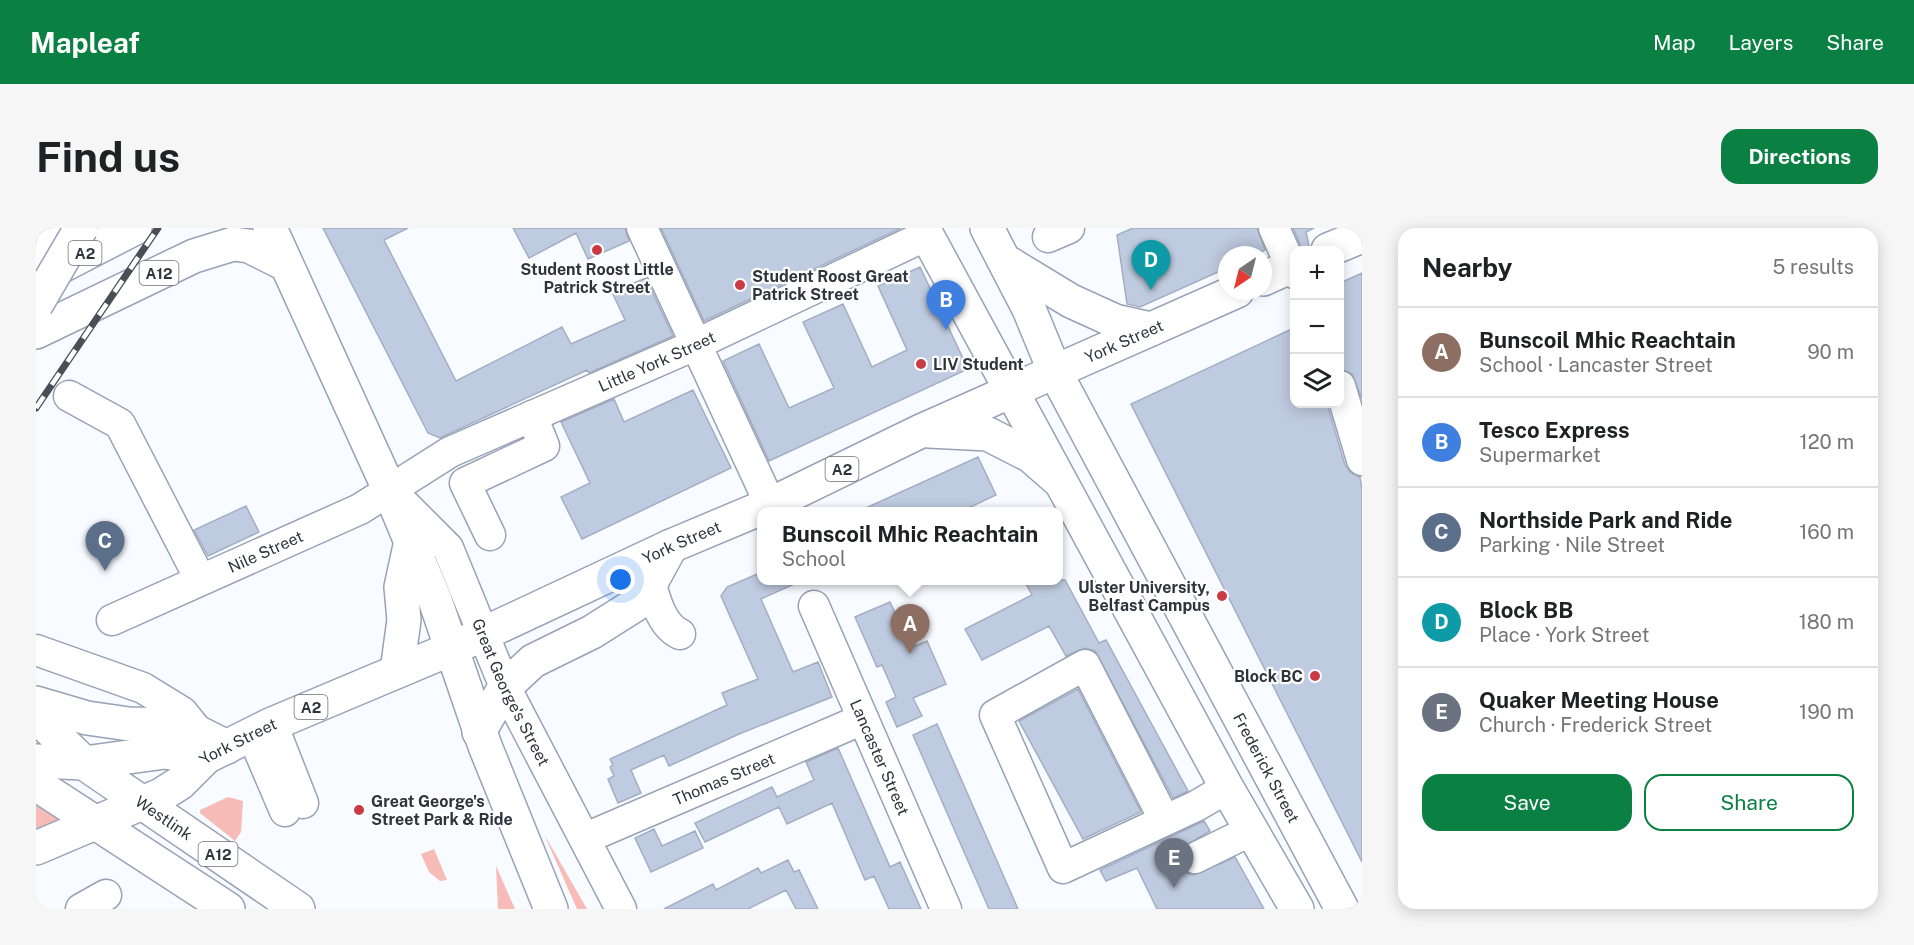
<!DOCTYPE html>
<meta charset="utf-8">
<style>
body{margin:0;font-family:"Public Sans",sans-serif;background:#f6f6f6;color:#202124}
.controls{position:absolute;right:18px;top:18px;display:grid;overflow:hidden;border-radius:12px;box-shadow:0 3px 15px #0003}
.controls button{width:54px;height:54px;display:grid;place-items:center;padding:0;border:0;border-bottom:2px solid #e0e0e0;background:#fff;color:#202124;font:30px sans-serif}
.compass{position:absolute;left:1182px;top:18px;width:54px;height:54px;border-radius:50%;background:#fff;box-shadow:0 3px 15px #0003;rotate:215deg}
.you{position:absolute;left:585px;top:352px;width:21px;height:21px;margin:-15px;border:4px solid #fff;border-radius:50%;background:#1a73e8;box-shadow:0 0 0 9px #1a73e833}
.badge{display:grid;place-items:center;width:39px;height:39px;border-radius:50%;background:#0b8043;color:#fff;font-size:20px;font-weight:700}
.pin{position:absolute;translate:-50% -50px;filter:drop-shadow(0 2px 3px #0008)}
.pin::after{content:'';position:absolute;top:32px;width:21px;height:18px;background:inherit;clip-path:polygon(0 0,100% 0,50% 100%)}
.popup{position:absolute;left:721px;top:279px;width:306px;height:78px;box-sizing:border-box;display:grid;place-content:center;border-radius:12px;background:#fff;filter:drop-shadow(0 2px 4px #0005);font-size:20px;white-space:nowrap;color:#757577}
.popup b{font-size:22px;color:#202124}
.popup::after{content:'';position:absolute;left:50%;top:100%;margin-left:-12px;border:12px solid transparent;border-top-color:#fff}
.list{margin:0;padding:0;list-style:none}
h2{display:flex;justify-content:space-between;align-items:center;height:78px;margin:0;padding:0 24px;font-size:26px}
h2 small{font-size:20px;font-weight:400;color:#757577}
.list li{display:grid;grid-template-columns:39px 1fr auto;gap:18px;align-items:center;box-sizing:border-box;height:90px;padding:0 24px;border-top:2px solid #e0e0e0}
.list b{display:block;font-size:22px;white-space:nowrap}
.list p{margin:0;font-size:20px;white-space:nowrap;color:#757577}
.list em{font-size:20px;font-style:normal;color:#757577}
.actions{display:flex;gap:12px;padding:18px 24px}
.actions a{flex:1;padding:14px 0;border:2px solid #0b8043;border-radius:18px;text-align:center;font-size:21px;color:#0b8043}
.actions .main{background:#0b8043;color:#fff}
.icon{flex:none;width:33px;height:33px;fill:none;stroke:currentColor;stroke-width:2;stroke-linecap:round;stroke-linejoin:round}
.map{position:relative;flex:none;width:1326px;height:681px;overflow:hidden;border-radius:18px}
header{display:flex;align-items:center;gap:36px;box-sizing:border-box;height:84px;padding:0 30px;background:#0b8043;color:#fff}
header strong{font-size:28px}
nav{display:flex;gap:33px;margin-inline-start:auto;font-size:21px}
.intro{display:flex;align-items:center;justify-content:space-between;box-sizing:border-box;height:144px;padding:0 36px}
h1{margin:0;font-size:42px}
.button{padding:15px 27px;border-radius:18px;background:#0b8043;color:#fff;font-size:21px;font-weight:700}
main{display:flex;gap:36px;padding:0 36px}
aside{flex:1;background:#fff;border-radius:18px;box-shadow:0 3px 15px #0003}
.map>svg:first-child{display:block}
</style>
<header>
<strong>Mapleaf</strong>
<nav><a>Map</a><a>Layers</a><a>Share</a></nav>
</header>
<div class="intro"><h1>Find us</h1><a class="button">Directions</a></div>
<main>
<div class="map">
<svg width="1326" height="681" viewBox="0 0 1326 681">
<rect width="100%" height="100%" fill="#f8fbff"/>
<path fill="#f7bbb8" d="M 192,569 L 207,573 L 205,604 L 199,613 L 164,585 L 164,582 Z
M 0,577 L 29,593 L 0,605 Z
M 508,606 L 551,681 L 541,681 Z
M 398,621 L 411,652 L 404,653 L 393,644 L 385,626 Z
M 460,638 L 479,681 L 462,681 Z"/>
<path fill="#bfcbe0" stroke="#a3aec2" stroke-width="1.5" d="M 287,0 L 372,0 L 348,12 L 420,153 L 526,99 L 535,116 L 589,92 L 576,64 L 610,50 L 637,108 L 553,145 L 551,142 L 404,210 L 392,205 Z
M 477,0 L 589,0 L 593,13 L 552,31 L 540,5 L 493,30 Z
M 625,0 L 865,0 L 668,93 Z
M 1097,0 L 1221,0 L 1229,22 L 1219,27 L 1191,27 L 1191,40 L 1104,79 L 1091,76 L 1081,7 Z
M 1257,0 L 1278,0 L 1270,4 L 1274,22 L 1266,21 Z
M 884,39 L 932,141 L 733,233 L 687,133 L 723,116 L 753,180 L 798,160 L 767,94 L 807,76 L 836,139 L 871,122 L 842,58 Z
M 1326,45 L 1326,171 L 1316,146 L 1304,141 L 1304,55 Z
M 1258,100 L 1258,176 L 1291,176 L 1309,237 L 1315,245 L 1324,249 L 1326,262 L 1326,634 L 1095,176 Z
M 657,162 L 695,240 L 546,311 L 525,269 L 554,255 L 525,194 L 578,171 L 588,194 Z
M 942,229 L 960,267 L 924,284 L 821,284 Z
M 210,278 L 223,304 L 172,328 L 158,302 Z
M 726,344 L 726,352 L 767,352 L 725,371 L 757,444 L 782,434 L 796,469 L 703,506 L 633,538 L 628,527 L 595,542 L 605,565 L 582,575 L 572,551 L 578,548 L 574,539 L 577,537 L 574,531 L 691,477 L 686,465 L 722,451 L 685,368 L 691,359 Z
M 988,352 L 1029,352 L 1063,415 L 1070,412 L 1152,563 L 1137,570 L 1059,423 L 1049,420 L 1030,428 L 1013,398 L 946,432 L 929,401 L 996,367 Z
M 854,374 L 875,420 L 891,413 L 910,456 L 877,470 L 886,488 L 861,499 L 850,474 L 860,469 L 846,437 L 841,439 L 819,389 Z
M 1042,461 L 1105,584 L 1047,611 L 983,493 Z
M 901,496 L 982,681 L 953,681 L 877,507 Z
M 802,520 L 854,639 L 864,634 L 885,681 L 853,681 L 838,648 L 829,652 L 796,575 L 751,596 L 743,579 L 669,614 L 659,595 L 736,559 L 741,569 L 778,552 L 770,534 Z
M 1168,593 L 1174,603 L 1145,620 L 1142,628 L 1144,638 L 1150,645 L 1158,647 L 1199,629 L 1228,681 L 1121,681 L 1101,640 L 1070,653 L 1064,642 Z
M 618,601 L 626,618 L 659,603 L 667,620 L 615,644 L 599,610 Z
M 752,632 L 758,644 L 763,642 L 782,681 L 760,681 L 750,662 L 712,681 L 628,681 L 677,656 L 680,662 L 722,640 L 725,645 Z"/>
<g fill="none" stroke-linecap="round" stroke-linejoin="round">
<defs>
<g id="minor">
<path d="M 606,0 L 734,276"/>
<path d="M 1238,0 L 1258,45"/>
<path d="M 1012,9 L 1033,0"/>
<path d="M 1304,158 L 1326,232"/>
<path d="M 33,168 L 84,196 L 164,351"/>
<path id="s1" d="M 355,263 L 412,320 L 469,459 L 585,681"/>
<path d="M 454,307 L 429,255 L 508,218 L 496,188"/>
<path d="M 610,339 C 617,361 622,396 644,406"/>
<path id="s2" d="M 778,378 L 910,681"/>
<path id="s3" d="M 76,392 L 324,281 L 414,224 L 650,121 L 891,7"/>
<path d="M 0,422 L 107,460 L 146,484 L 163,505"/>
<path d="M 236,496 L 267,575"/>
<path d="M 216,506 L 249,583"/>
<path d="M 1128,591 L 1049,437 L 959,487 L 1027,640 L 1160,578 L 1191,560"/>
<path id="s4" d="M 550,610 L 827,491"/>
<path d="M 1159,630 L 1216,602"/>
<path d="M 45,681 L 70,667"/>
</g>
<g id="major">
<path d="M 887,0 L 1191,560 L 1261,681"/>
<path id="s5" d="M 951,0 L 993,81 L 1019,144 L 1306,681"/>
<path d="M 1292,22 L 1326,8"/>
<path d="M 969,33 L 1035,73 L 1079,93 L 1115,101"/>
<path d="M 10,46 L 99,0"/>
<path d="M 1227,51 L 1258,37"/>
<path d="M 893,203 L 952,206 L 995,228 L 1020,250"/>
<path d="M 469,459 L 497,433 L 556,404 L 605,373 L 635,318"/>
<path id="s6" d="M 0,620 L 125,567 L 144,555 L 170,529 L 234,497 L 417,420 L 635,318 L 735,276 L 885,203 L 1201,63"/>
</g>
<g id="highway">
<path d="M 234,0 L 353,261 L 399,372 L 449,518 L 515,681"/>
<path d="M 0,20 L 11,0"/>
<path d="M 0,104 L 158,28 L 197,16 L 213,18 L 249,36"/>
<path d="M 361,443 L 368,392 L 365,359 L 375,313"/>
<path d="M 0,475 L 51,490 L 93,496 L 147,497 L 191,519"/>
<path id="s7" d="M 0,488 L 48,535 L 262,681"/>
<path d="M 443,504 L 469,459"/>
<path d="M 0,533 L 48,535 L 129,524 L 170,529"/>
<path d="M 0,556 L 192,681"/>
</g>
</defs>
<use href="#minor" stroke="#97a2b6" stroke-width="33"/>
<use href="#major" stroke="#97a2b6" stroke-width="36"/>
<use href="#highway" stroke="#97a2b6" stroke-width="36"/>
<use href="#minor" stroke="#fff" stroke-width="30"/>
<use href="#major" stroke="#fff" stroke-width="33"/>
<use href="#highway" stroke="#fff" stroke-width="33"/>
<defs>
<path id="rail" d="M 0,180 L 122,0"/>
</defs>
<use href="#rail" stroke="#4a4f56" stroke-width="7"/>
<use href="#rail" stroke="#fff" stroke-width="4.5" stroke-dasharray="14" stroke-linecap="butt"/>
<defs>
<path id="highway-bridge" d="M 0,77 L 45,0"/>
</defs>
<use href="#highway-bridge" stroke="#97a2b6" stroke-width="36" stroke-linecap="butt"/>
<use href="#highway-bridge" stroke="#fff" stroke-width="33"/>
</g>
<g fill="#ca3b43" stroke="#fff" stroke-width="2">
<circle cx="561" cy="22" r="6"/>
<circle cx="704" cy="57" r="6"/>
<circle cx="885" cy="136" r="6"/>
<circle cx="1186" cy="368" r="6"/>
<circle cx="1279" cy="448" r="6"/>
<circle cx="323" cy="582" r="6"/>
</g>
<g text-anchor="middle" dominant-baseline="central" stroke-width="4.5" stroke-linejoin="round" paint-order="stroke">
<g fill="#fff" stroke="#6d7176" stroke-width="1.5">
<rect x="32.5" y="13" width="33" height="24" rx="4.5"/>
<rect x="103.5" y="33" width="39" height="24" rx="4.5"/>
<rect x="789.5" y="229" width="33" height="24" rx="4.5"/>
<rect x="258.5" y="467" width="33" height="24" rx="4.5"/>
<rect x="162.5" y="614" width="39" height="24" rx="4.5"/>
</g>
<g font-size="15" font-weight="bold" fill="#2f343c">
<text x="49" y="25">A2</text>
<text x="123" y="45">A12</text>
<text x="806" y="241">A2</text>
<text x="275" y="479">A2</text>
<text x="182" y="626">A12</text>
</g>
<g font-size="16" font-weight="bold" fill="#2f343c" stroke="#fff" text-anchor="start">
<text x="561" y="41" text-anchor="middle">Student Roost Little<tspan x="561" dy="18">Patrick Street</tspan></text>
<text x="716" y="48">Student Roost Great<tspan x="716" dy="18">Patrick Street</tspan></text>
<text x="897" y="136">LIV Student</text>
<text x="1174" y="359" text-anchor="end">Ulster University,<tspan x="1174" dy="18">Belfast Campus</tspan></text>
<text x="1267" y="448" text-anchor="end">Block BC</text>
<text x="335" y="573">Great George's<tspan x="335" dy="18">Street Park &amp; Ride</tspan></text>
</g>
<g font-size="16" fill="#2f343c" stroke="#fff">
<text stroke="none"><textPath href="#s6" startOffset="1203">York Street</textPath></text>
<text stroke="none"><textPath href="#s3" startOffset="604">Little York Street</textPath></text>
<text stroke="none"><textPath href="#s6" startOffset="717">York Street</textPath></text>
<text stroke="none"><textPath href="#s3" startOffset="168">Nile Street</textPath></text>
<text stroke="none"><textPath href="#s1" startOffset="238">Great George's Street</textPath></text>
<text stroke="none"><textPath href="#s6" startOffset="231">York Street</textPath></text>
<text stroke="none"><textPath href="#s2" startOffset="165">Lancaster Street</textPath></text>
<text stroke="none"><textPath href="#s5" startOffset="608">Frederick Street</textPath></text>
<text stroke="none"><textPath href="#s4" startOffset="150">Thomas Street</textPath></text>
<text stroke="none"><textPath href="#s7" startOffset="164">Westlink</textPath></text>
</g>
</g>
</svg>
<div class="controls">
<button>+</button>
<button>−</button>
<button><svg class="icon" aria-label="layers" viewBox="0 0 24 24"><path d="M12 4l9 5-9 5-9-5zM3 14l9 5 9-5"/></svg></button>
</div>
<svg class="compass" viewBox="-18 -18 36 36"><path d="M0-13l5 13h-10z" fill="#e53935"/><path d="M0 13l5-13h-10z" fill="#757577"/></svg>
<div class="you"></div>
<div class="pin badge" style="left:874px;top:426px;background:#8d6e63">A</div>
<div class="popup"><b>Bunscoil Mhic Reachtain</b>School</div>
<div class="pin badge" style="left:910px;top:102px;background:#3f7fe0">B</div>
<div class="pin badge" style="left:69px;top:343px;background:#5c6f8a">C</div>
<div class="pin badge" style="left:1115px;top:62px;background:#0f9aa8">D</div>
<div class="pin badge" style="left:1138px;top:660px;background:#6b7280">E</div>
</div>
<aside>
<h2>Nearby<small>5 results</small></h2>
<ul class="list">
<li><span class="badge" style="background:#8d6e63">A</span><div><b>Bunscoil Mhic Reachtain</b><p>School · Lancaster Street</p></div><em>90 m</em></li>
<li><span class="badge" style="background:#3f7fe0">B</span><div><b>Tesco Express</b><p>Supermarket</p></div><em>120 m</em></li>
<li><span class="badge" style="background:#5c6f8a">C</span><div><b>Northside Park and Ride</b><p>Parking · Nile Street</p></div><em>160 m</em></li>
<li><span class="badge" style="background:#0f9aa8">D</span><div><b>Block BB</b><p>Place · York Street</p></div><em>180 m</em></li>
<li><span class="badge" style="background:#6b7280">E</span><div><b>Quaker Meeting House</b><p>Church · Frederick Street</p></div><em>190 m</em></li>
</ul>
<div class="actions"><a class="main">Save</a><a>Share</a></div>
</aside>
</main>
